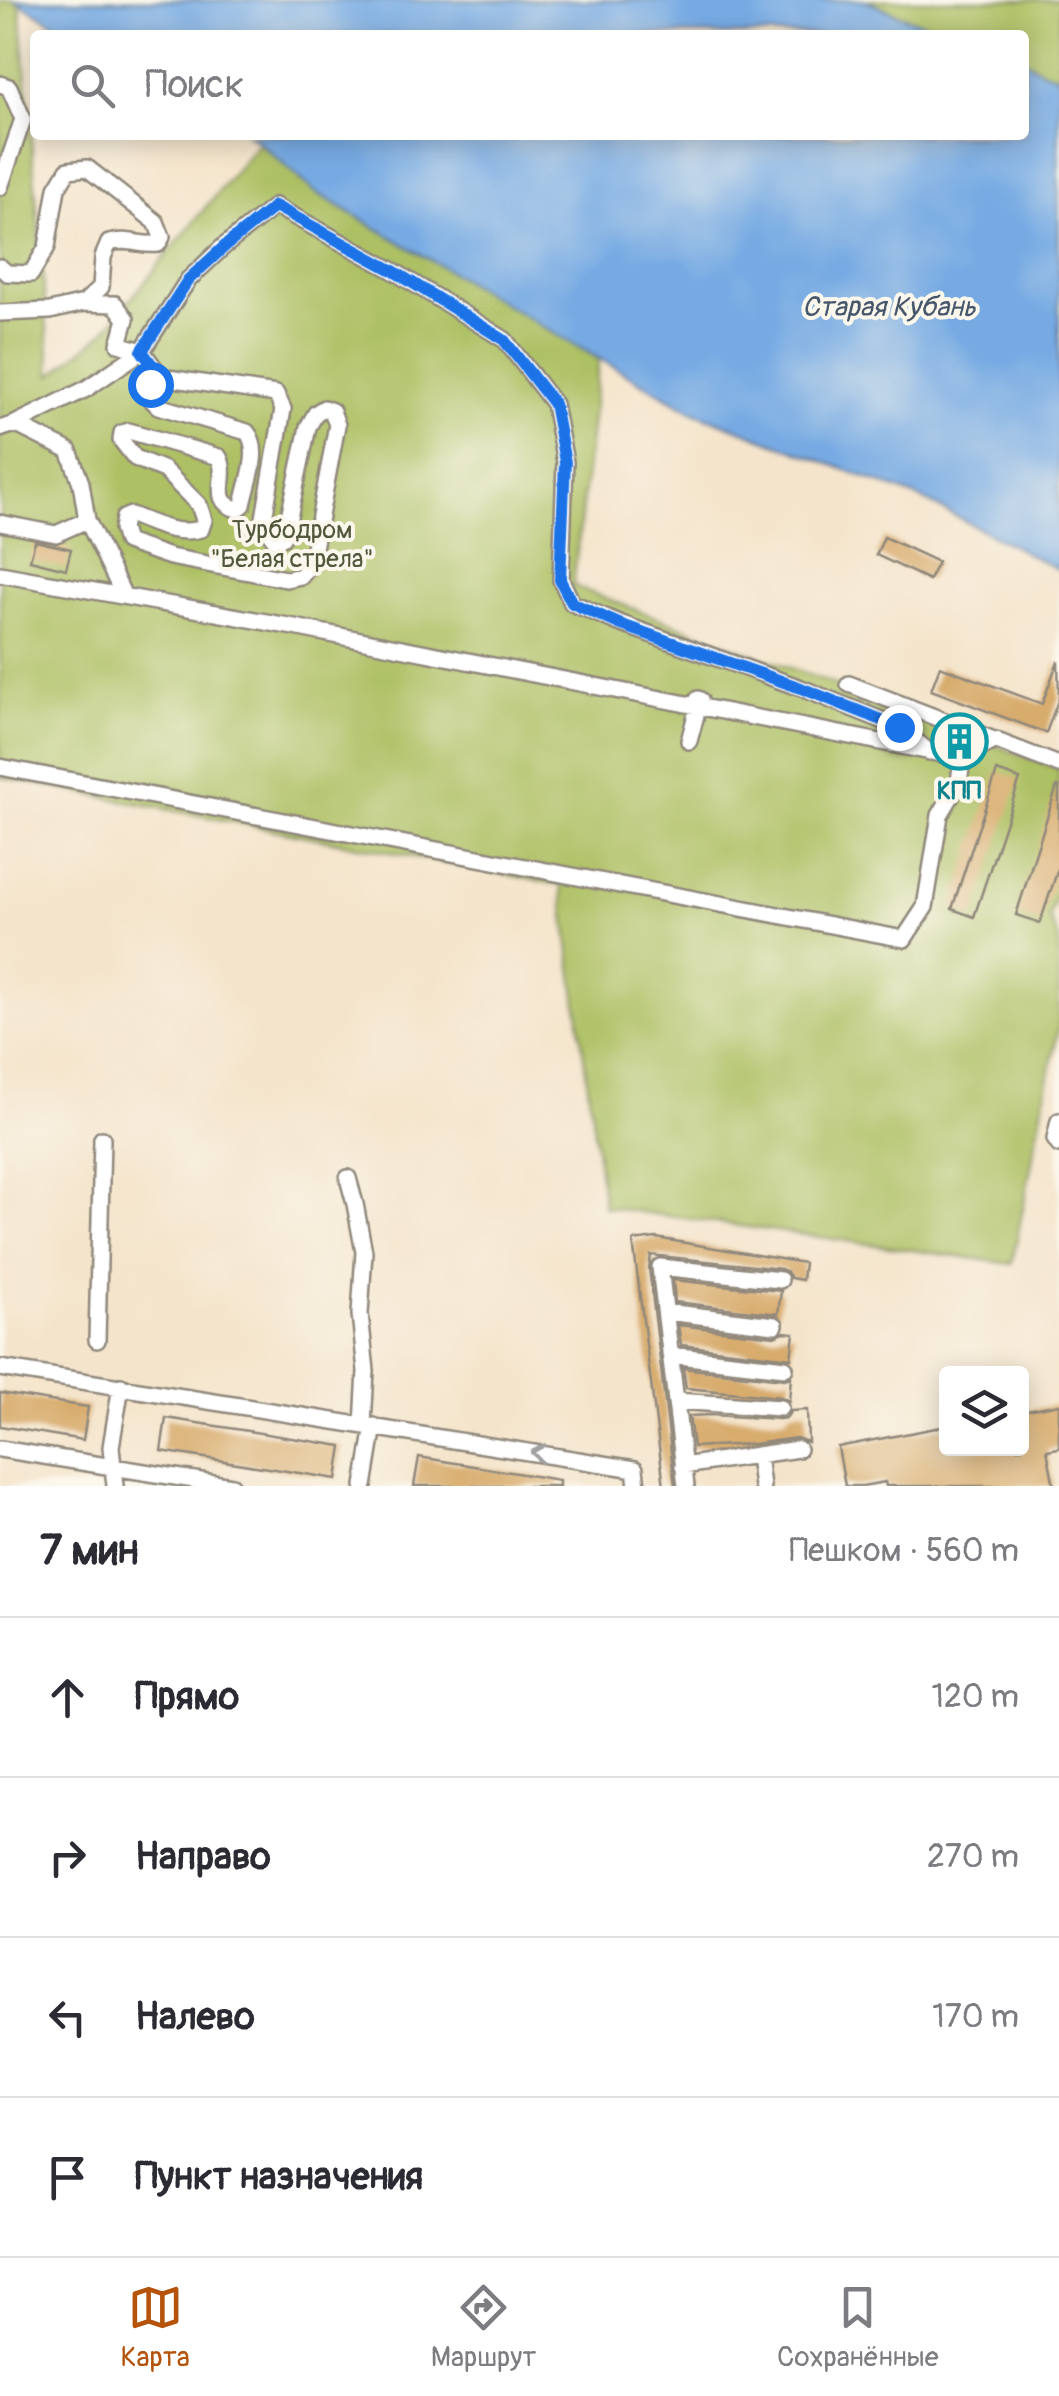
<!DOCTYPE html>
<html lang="ru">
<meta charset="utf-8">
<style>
body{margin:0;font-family:Pangolin,sans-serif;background:#f7f7f7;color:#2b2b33}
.controls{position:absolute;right:30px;bottom:30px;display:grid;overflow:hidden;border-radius:10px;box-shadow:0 5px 25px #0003}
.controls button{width:90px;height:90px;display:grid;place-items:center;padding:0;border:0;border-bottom:2px solid #e1e1e2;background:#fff;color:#2b2b33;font:50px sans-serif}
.stop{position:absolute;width:30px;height:30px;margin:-22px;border:8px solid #1a73e8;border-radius:50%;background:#fff}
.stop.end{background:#1a73e8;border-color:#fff;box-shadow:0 2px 10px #0008}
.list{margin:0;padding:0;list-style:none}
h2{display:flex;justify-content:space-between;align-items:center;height:130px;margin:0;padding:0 40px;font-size:42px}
h2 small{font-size:32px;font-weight:400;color:#7c7c81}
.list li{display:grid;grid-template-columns:65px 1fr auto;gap:30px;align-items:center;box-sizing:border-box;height:160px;padding:0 40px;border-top:2px solid #e1e1e2}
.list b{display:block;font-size:38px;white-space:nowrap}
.list em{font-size:32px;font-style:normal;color:#7c7c81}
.icon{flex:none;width:55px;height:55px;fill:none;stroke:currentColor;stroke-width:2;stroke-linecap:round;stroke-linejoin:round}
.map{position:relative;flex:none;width:1059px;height:1486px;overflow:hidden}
.search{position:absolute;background:#fff;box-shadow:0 5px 25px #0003;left:30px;right:30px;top:30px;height:110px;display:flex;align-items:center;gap:25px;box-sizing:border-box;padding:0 35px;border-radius:10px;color:#7c7c81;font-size:38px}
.sheet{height:770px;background:#fff}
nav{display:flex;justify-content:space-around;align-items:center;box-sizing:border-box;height:140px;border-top:2px solid #e1e1e2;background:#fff;font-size:28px;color:#7c7c81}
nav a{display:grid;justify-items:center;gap:5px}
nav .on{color:#b45309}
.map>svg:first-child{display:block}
</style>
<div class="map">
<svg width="1059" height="1486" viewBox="0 0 1059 1486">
<rect width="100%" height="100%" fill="#fbf7ec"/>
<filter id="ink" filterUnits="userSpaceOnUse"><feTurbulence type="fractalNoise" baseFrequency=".01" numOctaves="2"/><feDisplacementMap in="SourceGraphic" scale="20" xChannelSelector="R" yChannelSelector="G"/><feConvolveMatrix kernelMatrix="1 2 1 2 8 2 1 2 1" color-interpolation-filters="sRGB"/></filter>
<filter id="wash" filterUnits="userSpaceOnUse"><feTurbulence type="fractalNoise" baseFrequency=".0048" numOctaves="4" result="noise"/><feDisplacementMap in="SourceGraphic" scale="40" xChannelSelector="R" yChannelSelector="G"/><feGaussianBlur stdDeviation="2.25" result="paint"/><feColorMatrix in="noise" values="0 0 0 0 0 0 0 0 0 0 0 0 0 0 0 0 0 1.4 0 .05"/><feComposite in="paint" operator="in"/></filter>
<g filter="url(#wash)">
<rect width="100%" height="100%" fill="#f4e4cb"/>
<path fill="#adc063" stroke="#6c7647" stroke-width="2.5" d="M 0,0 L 14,0 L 20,4 L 51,376 L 103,333 L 259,142 L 314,191 L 599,359 L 573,586 L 1059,769 L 1059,888 L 1049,917 L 1059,939 L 1059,1025 L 1012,1264 L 604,1207 L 561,885 L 0,777 Z
M 866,0 L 1059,0 L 1059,76 L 1043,71 L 1024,60 L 1024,35 L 956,35 L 899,15 Z"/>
<path fill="#77aae3" stroke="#516a87" stroke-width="2.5" d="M 14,0 L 865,0 L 899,15 L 956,35 L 75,35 Z
M 1024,60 L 1043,71 L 1059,76 L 1059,570 L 922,499 L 696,413 L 557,335 L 314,191 L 259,142 L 248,135 L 1024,135 Z"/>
<g id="blocks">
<path fill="#d8ac6d" d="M 884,537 L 938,562 L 929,580 L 876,555 Z
M 35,541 L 71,549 L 66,569 L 30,560 Z
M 1058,661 L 1059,698 L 1046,733 L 931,690 L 940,666 L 1042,704 Z
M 997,771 L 1020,779 L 974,917 L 952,909 Z
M 1057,786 L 1059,786 L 1059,866 L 1040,923 L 1016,915 Z
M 656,1238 L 804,1263 L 802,1280 L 791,1278 L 787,1272 L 781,1269 L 651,1255 L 649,1268 L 675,1486 L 664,1486 L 633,1241 Z
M 673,1280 L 781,1291 L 778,1314 L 675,1302 Z
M 678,1325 L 774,1336 L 784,1332 L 794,1333 L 791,1358 L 681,1345 Z
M 683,1368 L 784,1379 L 791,1377 L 789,1401 L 781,1397 L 686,1388 Z
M 0,1393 L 88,1407 L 83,1440 L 0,1426 Z
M 1059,1404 L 1059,1448 L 1047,1450 L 1054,1486 L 886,1486 L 885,1482 L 862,1486 L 845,1486 L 838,1447 L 946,1426 L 946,1448 L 1022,1448 L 1022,1411 Z
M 807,1410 L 808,1442 L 796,1438 L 754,1444 L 693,1447 L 689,1416 L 711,1415 L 779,1419 L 786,1418 L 791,1411 Z
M 166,1418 L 342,1446 L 337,1479 L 161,1451 Z
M 419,1457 L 559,1480 L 559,1486 L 414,1486 Z"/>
</g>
</g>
<g filter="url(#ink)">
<use href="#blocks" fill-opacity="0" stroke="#90887b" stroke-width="2.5"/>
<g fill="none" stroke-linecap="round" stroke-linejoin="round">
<defs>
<path id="minor" d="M 0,84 L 9,87 L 23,119 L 0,187
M 0,267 L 7,273 L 31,274 L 47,247 L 57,188 L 68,170 L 87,168 L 156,222 L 162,237 L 158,244 C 139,246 130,238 109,243 L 103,257 L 101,287 L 84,303 L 50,311 L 0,313
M 84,303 L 115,304 L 126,319 L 119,344 L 142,351 L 161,377
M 161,377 L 276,394 L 283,409 L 264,518 L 266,528 L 275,540 L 282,538 L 286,531 L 308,427 L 316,413 L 324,408 L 332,411 L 337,425 L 311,564 L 301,576 L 286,579 L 170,557 L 126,542 L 122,529 L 124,518 L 131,515 C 154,524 177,536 201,529 L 204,520 L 199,505 L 164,470 L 135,458 L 121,440 L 122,433 L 129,431 L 219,457 C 230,478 208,501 237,509 L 243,505 C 247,484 262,450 247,432 L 158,406 L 147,395 L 150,384 Z
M 15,424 L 86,389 L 142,351 L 188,280 L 223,247 L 275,206 L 392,270 L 505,340 L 554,404 L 565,462 L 561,580 L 572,603 L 619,623 L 801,688 L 899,727 L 929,752
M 0,429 L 15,424 L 69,451 L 81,483 L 87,520 L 124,596
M 0,523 L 56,534 L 87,520
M 0,574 L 294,627 L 962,758 L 996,740
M 849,684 L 1059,765
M 689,741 L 700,700 L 698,699
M 0,767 L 904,939 L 925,907 L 940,815 L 959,783 L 962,758
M 1059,1121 L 1055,1139 L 1059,1145
M 348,1178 L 355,1204 L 364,1252 L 360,1314 L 366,1371 L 363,1425
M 666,1312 L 775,1325
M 97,1340 L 102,1139
M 670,1355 L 785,1368
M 0,1368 L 635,1469 L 637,1486
M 676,1401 L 780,1408
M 0,1449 L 232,1486
M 758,1456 L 762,1486
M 683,1466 L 798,1449
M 115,1486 L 111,1447 L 121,1386
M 364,1486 L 374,1426
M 686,1486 L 660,1267 L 780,1280"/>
</defs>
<use href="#minor" stroke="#90887b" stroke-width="20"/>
<use href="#minor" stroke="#fff" stroke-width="15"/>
</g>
<defs><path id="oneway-chevron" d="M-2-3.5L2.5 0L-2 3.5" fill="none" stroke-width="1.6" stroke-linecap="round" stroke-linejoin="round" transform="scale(2.5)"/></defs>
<use stroke="#a0a0a0" href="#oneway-chevron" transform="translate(538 1453) rotate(-171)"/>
</g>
<g fill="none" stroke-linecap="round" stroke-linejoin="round" filter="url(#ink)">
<path stroke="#1a73e8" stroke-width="12" d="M 150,384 L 161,377 L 142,351 L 188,280 L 224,247 L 275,206 L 392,270 L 504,340 L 554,404 L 565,462 L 560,580 L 572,603 L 619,624 L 801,688 L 899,727"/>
</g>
<defs>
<symbol id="building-ring" viewBox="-11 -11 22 22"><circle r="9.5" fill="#fbf7ec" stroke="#0f9aa8" stroke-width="1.5"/><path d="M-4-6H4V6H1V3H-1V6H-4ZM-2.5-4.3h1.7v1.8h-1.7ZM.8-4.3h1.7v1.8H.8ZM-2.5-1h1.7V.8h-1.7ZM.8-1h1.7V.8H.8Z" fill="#0f9aa8"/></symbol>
</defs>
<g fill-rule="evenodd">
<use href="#building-ring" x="928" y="710" width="63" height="63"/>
</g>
<g text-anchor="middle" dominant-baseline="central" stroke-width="8" stroke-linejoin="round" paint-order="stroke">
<g font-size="25" fill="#52583c" stroke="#fbf7ec">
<text x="292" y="530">Турбодром<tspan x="292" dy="29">"Белая стрела"</tspan></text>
</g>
<g font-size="25" font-weight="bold" fill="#0d838f" stroke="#fbf7ec">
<text x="959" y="791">КПП</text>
</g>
<g font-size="28" font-style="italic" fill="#46576b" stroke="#fbf7ec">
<text x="889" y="307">Старая Кубань</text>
</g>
</g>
</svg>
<div class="controls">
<button><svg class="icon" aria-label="layers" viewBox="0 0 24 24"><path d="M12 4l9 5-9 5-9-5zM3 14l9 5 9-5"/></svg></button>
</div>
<div class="stop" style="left:150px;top:384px"></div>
<div class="stop end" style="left:899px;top:727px"></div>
<div class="search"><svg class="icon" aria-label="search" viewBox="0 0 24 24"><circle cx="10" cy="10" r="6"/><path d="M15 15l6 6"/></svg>Поиск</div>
</div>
<section class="sheet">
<h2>7 мин<small>Пешком · 560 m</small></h2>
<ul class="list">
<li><svg class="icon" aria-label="ahead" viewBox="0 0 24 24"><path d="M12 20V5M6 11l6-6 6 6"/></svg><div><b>Прямо</b></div><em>120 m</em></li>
<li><svg class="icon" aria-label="right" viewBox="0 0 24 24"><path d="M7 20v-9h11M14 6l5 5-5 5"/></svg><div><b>Направо</b></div><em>270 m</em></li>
<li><svg class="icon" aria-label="left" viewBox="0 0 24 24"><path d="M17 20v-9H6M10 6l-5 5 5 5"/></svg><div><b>Налево</b></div><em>170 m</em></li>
<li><svg class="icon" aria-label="arrive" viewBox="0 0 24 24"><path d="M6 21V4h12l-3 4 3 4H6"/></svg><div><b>Пункт назначения</b></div></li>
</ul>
</section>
<nav>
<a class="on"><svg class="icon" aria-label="map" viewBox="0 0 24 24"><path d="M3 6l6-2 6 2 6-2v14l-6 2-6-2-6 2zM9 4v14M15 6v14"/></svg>Карта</a>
<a><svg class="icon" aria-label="directions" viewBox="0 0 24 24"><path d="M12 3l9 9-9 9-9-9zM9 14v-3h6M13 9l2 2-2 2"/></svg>Маршрут</a>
<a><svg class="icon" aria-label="saved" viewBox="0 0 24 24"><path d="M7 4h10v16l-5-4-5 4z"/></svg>Сохранённые</a>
</nav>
